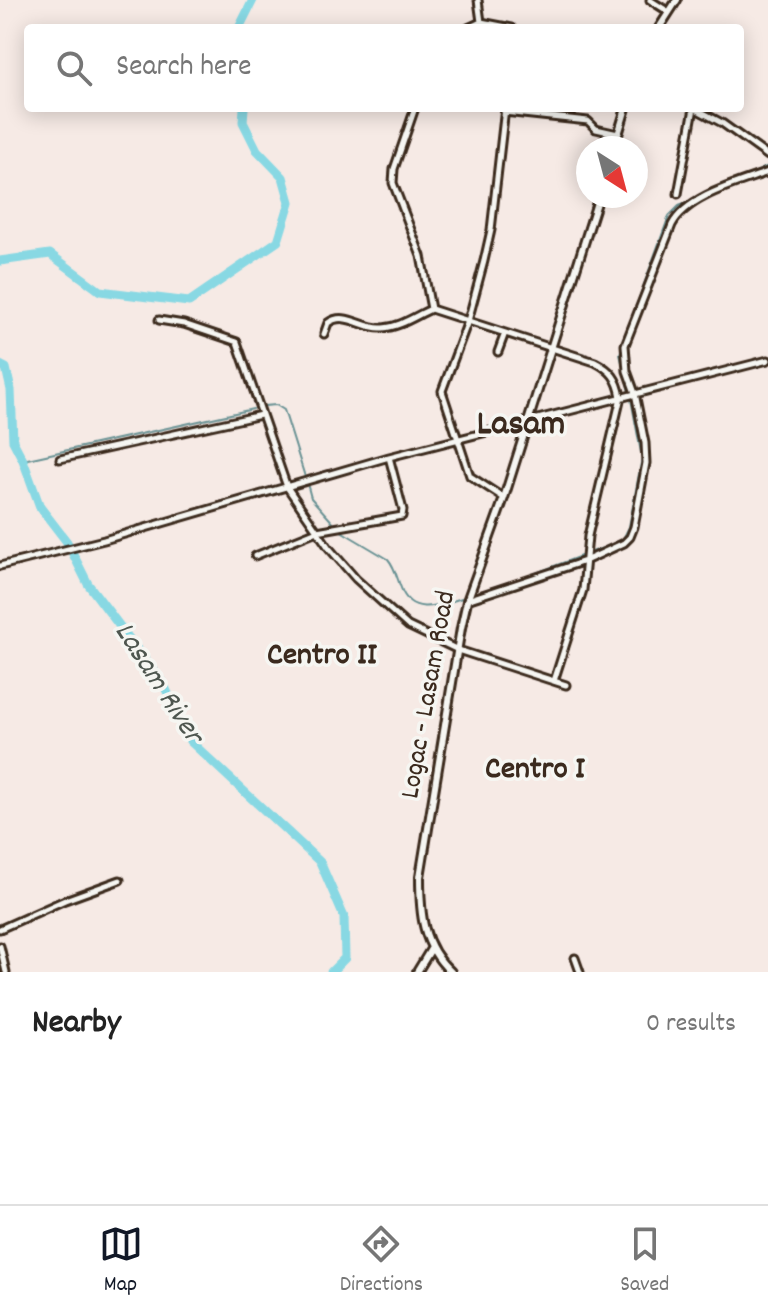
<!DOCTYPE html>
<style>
body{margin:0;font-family:Dekko,sans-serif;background:#f6f6f6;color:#222}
.compass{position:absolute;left:576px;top:136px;width:72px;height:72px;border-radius:50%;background:#fff;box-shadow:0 4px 20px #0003;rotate:144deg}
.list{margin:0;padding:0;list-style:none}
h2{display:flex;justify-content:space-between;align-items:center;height:104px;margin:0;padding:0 32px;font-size:34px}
h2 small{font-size:26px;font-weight:400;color:#767676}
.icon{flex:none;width:44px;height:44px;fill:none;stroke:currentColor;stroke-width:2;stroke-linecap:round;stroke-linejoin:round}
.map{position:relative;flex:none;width:768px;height:972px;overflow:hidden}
.search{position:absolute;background:#fff;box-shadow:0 4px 20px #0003;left:24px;right:24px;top:24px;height:88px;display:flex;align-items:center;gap:20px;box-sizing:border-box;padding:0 28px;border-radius:8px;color:#767676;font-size:30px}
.sheet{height:232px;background:#fff}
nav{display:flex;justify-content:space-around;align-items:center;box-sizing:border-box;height:112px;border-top:2px solid #e0e0e0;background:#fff;font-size:22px;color:#767676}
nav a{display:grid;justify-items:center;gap:4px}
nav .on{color:#111827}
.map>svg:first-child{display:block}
</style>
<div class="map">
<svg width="768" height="972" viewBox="0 0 768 972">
<rect width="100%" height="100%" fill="#f6eae5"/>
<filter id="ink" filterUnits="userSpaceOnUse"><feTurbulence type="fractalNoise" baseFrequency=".0125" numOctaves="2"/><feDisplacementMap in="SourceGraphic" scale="16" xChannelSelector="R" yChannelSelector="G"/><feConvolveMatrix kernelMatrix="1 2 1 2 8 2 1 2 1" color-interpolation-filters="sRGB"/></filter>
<g filter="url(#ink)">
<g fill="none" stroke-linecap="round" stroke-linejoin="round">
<path stroke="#699294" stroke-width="2" d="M 744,178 L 768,166
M 629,392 L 620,354 L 624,339 L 669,216 L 679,206 L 694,200
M 264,406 L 276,405 L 284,410 L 305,477
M 23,460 L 253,409
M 308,487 L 311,498 L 335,525
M 341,531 L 388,559 C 395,567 397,578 401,588 C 411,617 439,605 462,598
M 589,553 L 622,541 L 629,527 L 642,458 L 631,399
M 504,585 L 581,556"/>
<path stroke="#88d8e3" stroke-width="9" d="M 239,28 L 253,0
M 0,261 L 50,254 L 100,291 L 189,302 L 278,241 L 290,202 L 283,177 L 257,150 L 243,122 L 244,108
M 0,365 L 6,368 L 11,390 L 13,441 L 23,460 L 40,507 L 67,542 L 88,584 L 164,685 L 190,741 L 320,862 L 344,917 L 345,958 L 331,972"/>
<defs>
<path id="minor" d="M 478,0 L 481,22
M 650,0 L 669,12
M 468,28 L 481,22 L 512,28
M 415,108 L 394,169 L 393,183 L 421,256 L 431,309 L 595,362 C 611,370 618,379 621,397 L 588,536 L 583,590 L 554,681
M 694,108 L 722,123 L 768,156
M 504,112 L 588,121 L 596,129 L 618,134
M 678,194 L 694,108
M 159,320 L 184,324 L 237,342 L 287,487 L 329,548 L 356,579 L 408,626 L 458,650 L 566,685
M 324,334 L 328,323 C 346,310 363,330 383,328 C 400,327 415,316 431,309
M 498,352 L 505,333
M 60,459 L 261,415
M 504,498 L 470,476 L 442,391 L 468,321 L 484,261 L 491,230 L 505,108
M 255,556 L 317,531 L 402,516 L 403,510 L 389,457
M 0,566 L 104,540 L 389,457 L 768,360
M 467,600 L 585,561 L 624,543 L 630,537 L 634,527 L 646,463 L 645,443 L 635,393 L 627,371 L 625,345 L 672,225 C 687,196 738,183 768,172
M 0,929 L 65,900 L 120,880
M 0,946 L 6,972
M 575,958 L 580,972"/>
<path id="major" d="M 659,28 L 677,0
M 614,148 L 626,108
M 417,972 L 431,949
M 451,972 C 422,945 420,914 420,877 L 461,628 L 467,601 L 504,498 L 599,196"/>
</defs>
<use href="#minor" stroke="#3b2a1e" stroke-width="11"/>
<use href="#major" stroke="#3b2a1e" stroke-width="12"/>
<use href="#minor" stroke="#f6f6f2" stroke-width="5"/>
<use href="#major" stroke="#f6f6f2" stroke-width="6"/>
</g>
</g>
<g text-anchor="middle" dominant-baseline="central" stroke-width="7" stroke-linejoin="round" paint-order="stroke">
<g font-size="28" fill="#3b2a1e" stroke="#f6f6f2">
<text transform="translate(430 695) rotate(-80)">Logac - Lasam Road</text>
</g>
<g font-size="30" font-style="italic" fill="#4e564f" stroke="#f6f6f2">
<text transform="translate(157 684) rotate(57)">Lasam River</text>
</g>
<g font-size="32" font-weight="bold" fill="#3b2a1e" stroke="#f6f6f2">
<text x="322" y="657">Centro II</text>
<text x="535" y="771">Centro I</text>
</g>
<g font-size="36" font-weight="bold" fill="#3b2a1e" stroke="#f6f6f2">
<text x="521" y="426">Lasam</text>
</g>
</g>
</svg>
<svg class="compass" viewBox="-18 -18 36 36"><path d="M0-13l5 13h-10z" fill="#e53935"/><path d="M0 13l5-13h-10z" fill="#767676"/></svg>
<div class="search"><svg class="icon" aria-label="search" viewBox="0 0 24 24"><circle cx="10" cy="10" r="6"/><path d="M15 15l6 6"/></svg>Search here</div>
</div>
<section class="sheet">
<h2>Nearby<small>0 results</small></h2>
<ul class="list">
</ul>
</section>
<nav>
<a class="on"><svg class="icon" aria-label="map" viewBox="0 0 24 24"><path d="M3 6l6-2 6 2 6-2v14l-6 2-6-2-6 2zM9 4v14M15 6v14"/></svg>Map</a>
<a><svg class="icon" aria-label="directions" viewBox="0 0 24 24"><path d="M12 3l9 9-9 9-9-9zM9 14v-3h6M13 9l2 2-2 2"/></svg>Directions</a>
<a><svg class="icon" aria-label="saved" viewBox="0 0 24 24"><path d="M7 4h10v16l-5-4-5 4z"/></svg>Saved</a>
</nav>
